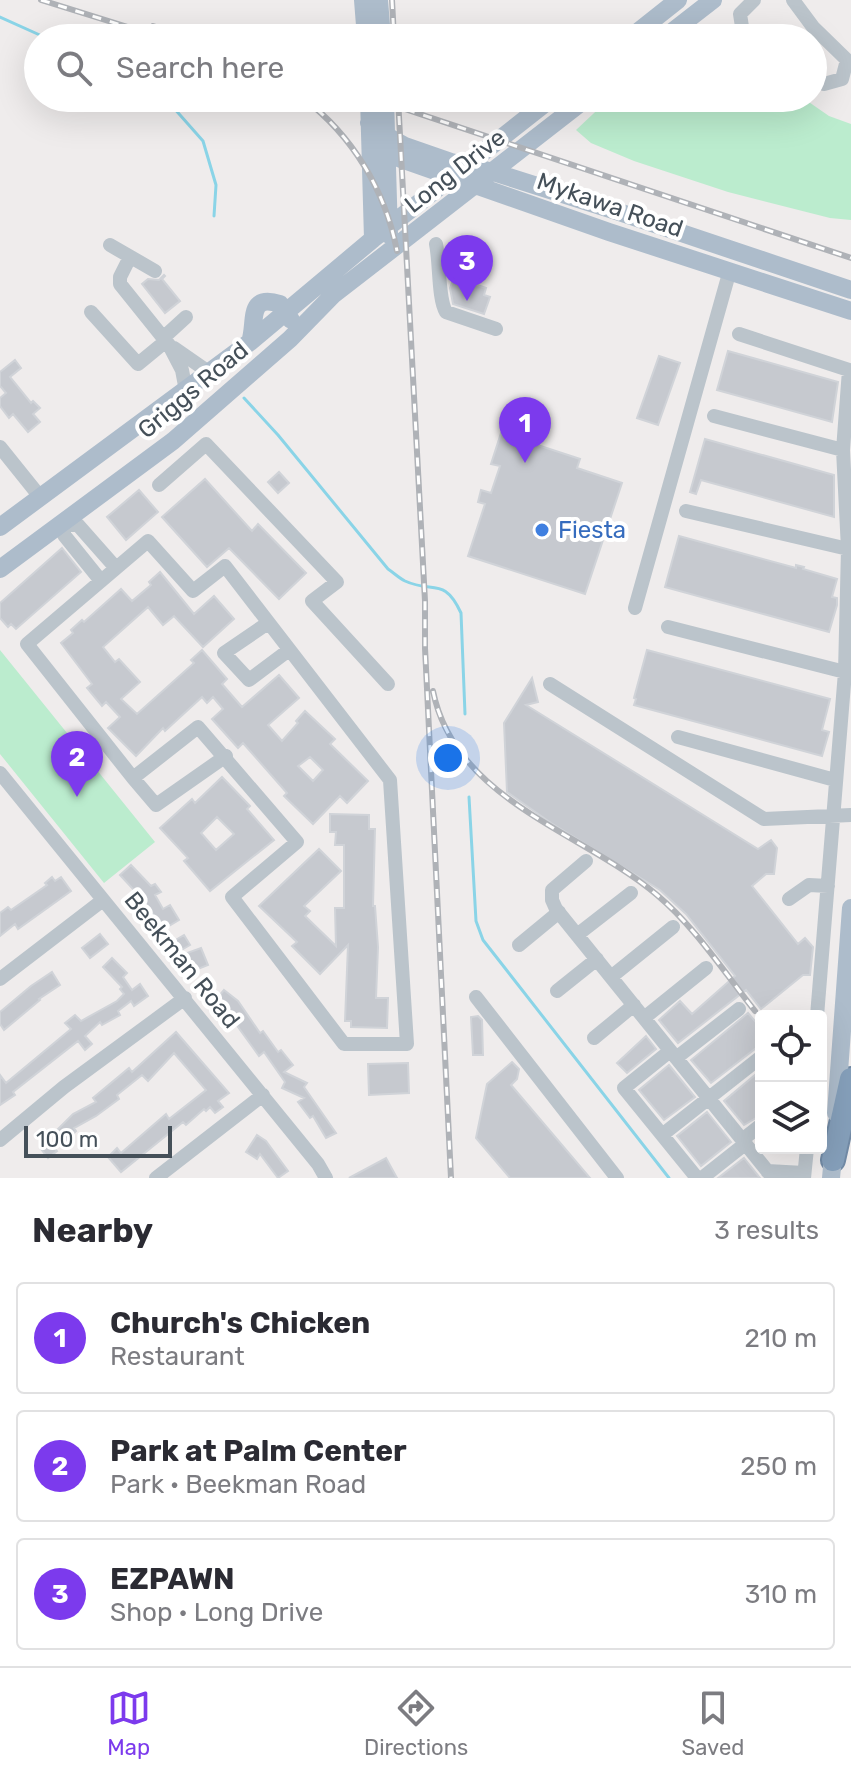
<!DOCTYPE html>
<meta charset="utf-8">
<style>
body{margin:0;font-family:Rubik,sans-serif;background:#f2f2f3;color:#2b2b33}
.controls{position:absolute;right:24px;bottom:24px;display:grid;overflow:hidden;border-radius:8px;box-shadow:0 8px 32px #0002}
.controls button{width:72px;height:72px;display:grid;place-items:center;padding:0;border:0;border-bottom:2px solid #e1e1e2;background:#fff;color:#2b2b33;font:40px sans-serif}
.scale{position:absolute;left:24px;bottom:20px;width:148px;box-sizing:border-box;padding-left:8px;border:4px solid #455059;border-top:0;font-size:22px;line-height:28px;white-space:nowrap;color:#455059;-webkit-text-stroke:6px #fff;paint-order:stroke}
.you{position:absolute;left:448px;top:758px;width:28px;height:28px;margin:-20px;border:6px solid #fff;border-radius:50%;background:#1a73e8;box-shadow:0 0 0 12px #1a73e833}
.badge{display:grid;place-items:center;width:52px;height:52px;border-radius:50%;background:#7c3aed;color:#fff;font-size:26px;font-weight:700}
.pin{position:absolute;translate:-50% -66px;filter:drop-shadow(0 2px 4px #0008)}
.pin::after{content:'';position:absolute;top:42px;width:28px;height:24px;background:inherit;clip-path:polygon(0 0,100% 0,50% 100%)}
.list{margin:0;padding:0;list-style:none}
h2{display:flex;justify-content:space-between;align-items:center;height:104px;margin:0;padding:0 32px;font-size:34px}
h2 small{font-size:26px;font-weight:400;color:#7c7c81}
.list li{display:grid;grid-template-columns:52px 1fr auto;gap:24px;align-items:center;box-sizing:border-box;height:112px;margin:0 16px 16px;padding:0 16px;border:2px solid #e1e1e2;border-radius:8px}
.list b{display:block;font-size:30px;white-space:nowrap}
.list p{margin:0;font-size:26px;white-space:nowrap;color:#7c7c81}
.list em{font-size:26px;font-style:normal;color:#7c7c81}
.icon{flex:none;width:44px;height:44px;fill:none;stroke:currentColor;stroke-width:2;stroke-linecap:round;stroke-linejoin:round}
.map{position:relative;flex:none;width:851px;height:1178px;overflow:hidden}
.search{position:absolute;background:#fff;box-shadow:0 8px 32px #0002;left:24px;right:24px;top:24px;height:88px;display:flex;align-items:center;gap:20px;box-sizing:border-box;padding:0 28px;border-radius:44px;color:#7c7c81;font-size:30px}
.sheet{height:488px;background:#fff}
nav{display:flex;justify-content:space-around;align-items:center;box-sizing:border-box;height:112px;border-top:2px solid #e1e1e2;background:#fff;font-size:22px;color:#7c7c81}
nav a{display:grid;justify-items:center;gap:4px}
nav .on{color:#7c3aed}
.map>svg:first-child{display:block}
</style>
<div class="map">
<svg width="851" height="1178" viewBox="0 0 851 1178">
<rect width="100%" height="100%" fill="#efecec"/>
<path fill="#bbecce" d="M 610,98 L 803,98 L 829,116 L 851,124 L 851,220 L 830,218 L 728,192 L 634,161 L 591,143 L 576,130 Z
M 0,650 L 155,842 L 104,883 L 0,754 Z"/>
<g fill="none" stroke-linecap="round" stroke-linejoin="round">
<path stroke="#8ad4e7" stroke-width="3" d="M 0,17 L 42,36 L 59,38
M 165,98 L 203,141 L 216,185 L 214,216
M 244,398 L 278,435 L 388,569 C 394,573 399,578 405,581 C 433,594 444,576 461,613 L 465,714
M 469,797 L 476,921 L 483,940 L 669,1178"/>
</g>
<path fill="#c6c9cf" stroke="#d0d3d8" stroke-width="2" fill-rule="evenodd" d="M 164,275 L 165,276 L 162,279 L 180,301 L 165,313 L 142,284 L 148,279 L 159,280 Z
M 454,277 L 486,288 L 484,295 L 490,297 L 484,314 L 453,304 L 450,288 Z
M 728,351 L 838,382 L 832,422 L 717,390 Z
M 659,356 L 680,363 L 658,425 L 637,418 Z
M 15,360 L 21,368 L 10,377 L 31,403 L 33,401 L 40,408 L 33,414 L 40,422 L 28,432 L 13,414 L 9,418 L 0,406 L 0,398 L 6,393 L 0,386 L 0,372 Z
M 501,433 L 580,459 L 577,468 L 622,483 L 585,594 L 468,556 L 485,504 L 478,502 L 481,490 L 491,493 L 500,466 L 491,464 Z
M 705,439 L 834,475 L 834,517 L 701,480 L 696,494 L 690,492 Z
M 279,472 L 289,483 L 278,493 L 268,482 Z
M 205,479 L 252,531 L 258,524 L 306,573 L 279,599 L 229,548 L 207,567 L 162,517 Z
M 139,490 L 158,512 L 126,540 L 107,517 Z
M 679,536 L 796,568 L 796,565 L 804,567 L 803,569 L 837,579 L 832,597 L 837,598 L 837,605 L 829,632 L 665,587 Z
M 62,548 L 81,572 L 16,629 L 11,624 L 8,627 L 0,618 L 0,603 Z
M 160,572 L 194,614 L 214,596 L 234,619 L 203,647 L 174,616 L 163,625 L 148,607 L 103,647 L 115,662 L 119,659 L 140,682 L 121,699 L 137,714 L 194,663 L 191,660 L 202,650 L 227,679 L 222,684 L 242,707 L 279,675 L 299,698 L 268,725 L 282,741 L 298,723 L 296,721 L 305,711 L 335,739 L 330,744 L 368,781 L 347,803 L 340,796 L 313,824 L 284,796 L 287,793 L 243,743 L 238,748 L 212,719 L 223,709 L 213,697 L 207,703 L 202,697 L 165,731 L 163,728 L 136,756 L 108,728 L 120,717 L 106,702 L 102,706 L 87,688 L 92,684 L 61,643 L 73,633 L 71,630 L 82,620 L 84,622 L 121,589 L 132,601 L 151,585 L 149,582 ZM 310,757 L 323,770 L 313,781 L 298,766 Z
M 647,650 L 830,699 L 822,730 L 829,732 L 822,756 L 634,705 L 636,699 L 634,698 Z
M 532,678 L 538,702 L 526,705 L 758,849 L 771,840 L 777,848 L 774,874 L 766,874 L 752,886 L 798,944 L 805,938 L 813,947 L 810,975 L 803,975 L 761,1009 L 746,990 L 678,1043 L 659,1020 L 680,1001 L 692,1014 L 735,976 L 686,914 L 660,890 L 551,823 L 507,792 L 504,723 Z
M 222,777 L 250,806 L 247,809 L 274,840 L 210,891 L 184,861 L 188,858 L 160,828 L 192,799 L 195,803 ZM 217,817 L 234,834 L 216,850 L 201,833 Z
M 330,814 L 369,815 L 369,829 L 375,829 L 373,906 L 375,906 L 378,947 L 376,998 L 388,998 L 387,1028 L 351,1027 L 351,1021 L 345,1021 L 348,945 L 320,974 L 292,946 L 297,942 L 259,906 L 319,849 L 341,871 L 304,906 L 310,911 L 305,916 L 336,946 L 335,908 L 344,908 L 344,845 L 335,845 L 336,832 L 330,832 Z
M 131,865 L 151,886 L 155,884 L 161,892 L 155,895 L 163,909 L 170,905 L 179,920 L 162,930 L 150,909 L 146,912 L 133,889 L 120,875 Z
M 52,877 L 55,881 L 61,877 L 71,891 L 18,929 L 15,924 L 0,936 L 0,913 L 8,907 L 11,910 L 47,885 L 45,883 Z
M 100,934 L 108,944 L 90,958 L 82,948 Z
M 184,935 L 190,945 L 178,952 L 172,942 Z
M 201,948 L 208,965 L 193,971 L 187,953 Z
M 112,958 L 127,973 L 123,977 L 132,990 L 140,984 L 148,996 L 134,1006 L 131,1001 L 118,1011 L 120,1015 L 102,1025 L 100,1022 L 85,1036 L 92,1044 L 85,1050 L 78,1041 L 13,1092 L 15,1095 L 0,1105 L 0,1075 L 6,1083 L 71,1029 L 65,1023 L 75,1015 L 81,1021 L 117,1001 L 124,994 L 120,989 L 122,987 L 103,967 Z
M 52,972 L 60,985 L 39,999 L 40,1000 L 4,1030 L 0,1024 L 0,1012 L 31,986 Z
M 224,990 L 238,1001 L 260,1033 L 263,1031 L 278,1052 L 281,1050 L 293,1065 L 284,1072 L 307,1083 L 304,1087 L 336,1133 L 326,1138 L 313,1116 L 310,1118 L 298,1102 L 304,1098 L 282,1088 L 285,1082 L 264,1052 L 259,1056 L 230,1016 L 213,1003 Z
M 748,1013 L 761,1028 L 761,1047 L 755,1049 L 711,1083 L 691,1060 Z
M 478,1016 L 482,1020 L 483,1055 L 473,1055 L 471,1017 Z
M 176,1032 L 229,1093 L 218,1101 L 223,1107 L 215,1113 L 210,1107 L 206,1111 L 204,1109 L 186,1125 L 183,1122 L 121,1172 L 108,1157 L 117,1148 L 121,1153 L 166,1114 L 169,1119 L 206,1090 L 174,1053 L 148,1081 L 142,1075 L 117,1095 L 119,1099 L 96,1116 L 74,1128 L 76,1131 L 67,1140 L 57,1130 L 73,1114 L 96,1102 L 93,1098 L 129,1068 L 132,1072 Z
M 646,1036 L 656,1049 L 627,1073 L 617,1063 Z
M 512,1062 L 519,1069 L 517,1079 L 511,1085 L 590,1178 L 510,1178 L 476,1138 L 487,1084 Z
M 408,1063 L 409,1093 L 369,1095 L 368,1064 Z
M 669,1065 L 695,1097 L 664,1120 L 639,1090 Z
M 761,1070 L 761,1115 L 744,1125 L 724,1101 Z
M 707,1112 L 731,1142 L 701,1166 L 677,1136 Z
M 257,1135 L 266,1141 L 288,1171 L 278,1178 L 260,1154 L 257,1159 L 246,1152 Z
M 49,1142 L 57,1151 L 48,1158 L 41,1149 Z
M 386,1158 L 397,1178 L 349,1178 Z
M 744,1158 L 760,1178 L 718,1178 Z"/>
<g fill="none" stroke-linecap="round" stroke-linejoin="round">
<defs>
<path id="highway" d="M 833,1160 L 851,1079"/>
</defs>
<use href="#highway" stroke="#718aa5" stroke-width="26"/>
<path stroke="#bbc4cb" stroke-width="14" d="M 793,0 L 813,27 L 847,60 L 842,79 L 824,84 L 813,76
M 752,38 L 743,33 L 740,14 L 754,0
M 436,244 C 440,263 438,299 446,312 L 496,329
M 110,245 L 155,271
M 130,257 L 120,277 L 120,284 L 169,345 L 182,370 L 186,391
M 91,312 L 138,364 L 166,341
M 739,334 L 849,370 L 843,450 L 848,549 L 845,672 L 817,1016
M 163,338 L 186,317
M 174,348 L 210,373
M 714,416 L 843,450
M 0,447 L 41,498
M 159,485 L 206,444 L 337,582 L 312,601 L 388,684
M 686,511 L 848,549
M 148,541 L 193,591 L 225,566 L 390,780 L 407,1044 L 344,1044 L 232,897 L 297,842 L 198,727 L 133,778 L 27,644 Z
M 101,581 L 64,535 L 64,523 L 78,525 L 116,568
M 635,608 L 730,270
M 268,623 L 224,653 L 249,680 L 289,650
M 668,627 L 845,672
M 550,684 L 764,819 L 851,815
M 678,737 L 835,780
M 0,773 L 318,1164 L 326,1178
M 133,778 L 156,805 L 226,756
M 586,861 L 552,890 L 552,900 L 556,909 L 773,1178
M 789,899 L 809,885 L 828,886
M 577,935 L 631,893
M 519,945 L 559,912
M 611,977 L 673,927
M 0,979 L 103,900
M 557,991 L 597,959
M 476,997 L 617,1178
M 644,1018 L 706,968
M 594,1038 L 634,1005
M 670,1051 L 624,1088 L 697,1178
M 676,1058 L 739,1009
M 662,1135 L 761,1057
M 0,1140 L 64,1087 L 185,998
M 742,1140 L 761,1125
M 767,1171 L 804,1173
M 156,1178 L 263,1095
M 702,1178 L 745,1144
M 804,1178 L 807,1148"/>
<path stroke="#adbccb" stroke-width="18" d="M 363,0 L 366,38
M 379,0 L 382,38
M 630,38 L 678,0
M 664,38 L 713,0
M 369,98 L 373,239
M 385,98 L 389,235
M 369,123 L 389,154 L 401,159 L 609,232 L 851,311
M 387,136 L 405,146 L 451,162 L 493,172 L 616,211 L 851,290
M 250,342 C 257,323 246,293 280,304 L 291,320
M 0,527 L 250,342 L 373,239 L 552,98
M 0,569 L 173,441 L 290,339 L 333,295 L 587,98
M 836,1113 L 851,908
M 831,1178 L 834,1146"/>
<use href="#highway" stroke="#859fba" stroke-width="22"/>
<defs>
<path id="rail" d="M 41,0 L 163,38
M 392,0 L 394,38
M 153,26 L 189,38
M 303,98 C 353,136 385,190 397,251
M 372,98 L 851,258
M 398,98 L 425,601 L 425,648 L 451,1178
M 433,691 C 455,801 583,832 657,895 C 695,927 724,972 755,1011"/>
</defs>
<use href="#rail" stroke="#afb2b7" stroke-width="6"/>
<use href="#rail" stroke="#fff" stroke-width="3" stroke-dasharray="9" stroke-linecap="butt"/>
</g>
<circle fill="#3f7fe0" stroke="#fff" stroke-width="3" cx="542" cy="530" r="8"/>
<g text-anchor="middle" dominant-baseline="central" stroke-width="8" stroke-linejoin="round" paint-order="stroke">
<g font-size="24" fill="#455059" stroke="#fff">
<text transform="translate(455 171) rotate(-38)">Long Drive</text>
<text transform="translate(610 205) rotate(19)">Mykawa Road</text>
<text transform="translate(193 390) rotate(-40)">Griggs Road</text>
<text transform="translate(182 960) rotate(51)">Beekman Road</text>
</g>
<g font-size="24" fill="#366cbe" stroke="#fff" text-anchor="start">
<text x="558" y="530">Fiesta</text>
</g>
</g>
</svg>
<div class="controls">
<button><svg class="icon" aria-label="locate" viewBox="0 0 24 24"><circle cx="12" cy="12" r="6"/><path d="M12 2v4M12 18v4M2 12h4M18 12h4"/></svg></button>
<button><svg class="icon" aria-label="layers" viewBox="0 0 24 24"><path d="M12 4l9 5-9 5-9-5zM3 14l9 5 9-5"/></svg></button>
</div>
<div class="scale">100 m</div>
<div class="you"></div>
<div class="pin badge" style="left:525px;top:463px">1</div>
<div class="pin badge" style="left:77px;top:797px">2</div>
<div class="pin badge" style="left:467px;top:301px">3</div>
<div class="search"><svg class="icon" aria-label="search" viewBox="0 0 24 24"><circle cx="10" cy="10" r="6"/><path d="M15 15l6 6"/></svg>Search here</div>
</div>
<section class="sheet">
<h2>Nearby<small>3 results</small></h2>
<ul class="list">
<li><span class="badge">1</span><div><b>Church's Chicken</b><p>Restaurant</p></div><em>210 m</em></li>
<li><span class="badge">2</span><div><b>Park at Palm Center</b><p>Park · Beekman Road</p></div><em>250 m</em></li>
<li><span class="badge">3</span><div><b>EZPAWN</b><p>Shop · Long Drive</p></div><em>310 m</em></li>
</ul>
</section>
<nav>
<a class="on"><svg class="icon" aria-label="map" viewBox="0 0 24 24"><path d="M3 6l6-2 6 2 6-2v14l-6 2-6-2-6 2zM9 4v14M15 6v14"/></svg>Map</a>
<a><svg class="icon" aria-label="directions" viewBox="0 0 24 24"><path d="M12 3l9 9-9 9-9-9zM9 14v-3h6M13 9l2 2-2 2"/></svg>Directions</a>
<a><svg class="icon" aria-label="saved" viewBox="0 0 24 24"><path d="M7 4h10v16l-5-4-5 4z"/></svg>Saved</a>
</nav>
